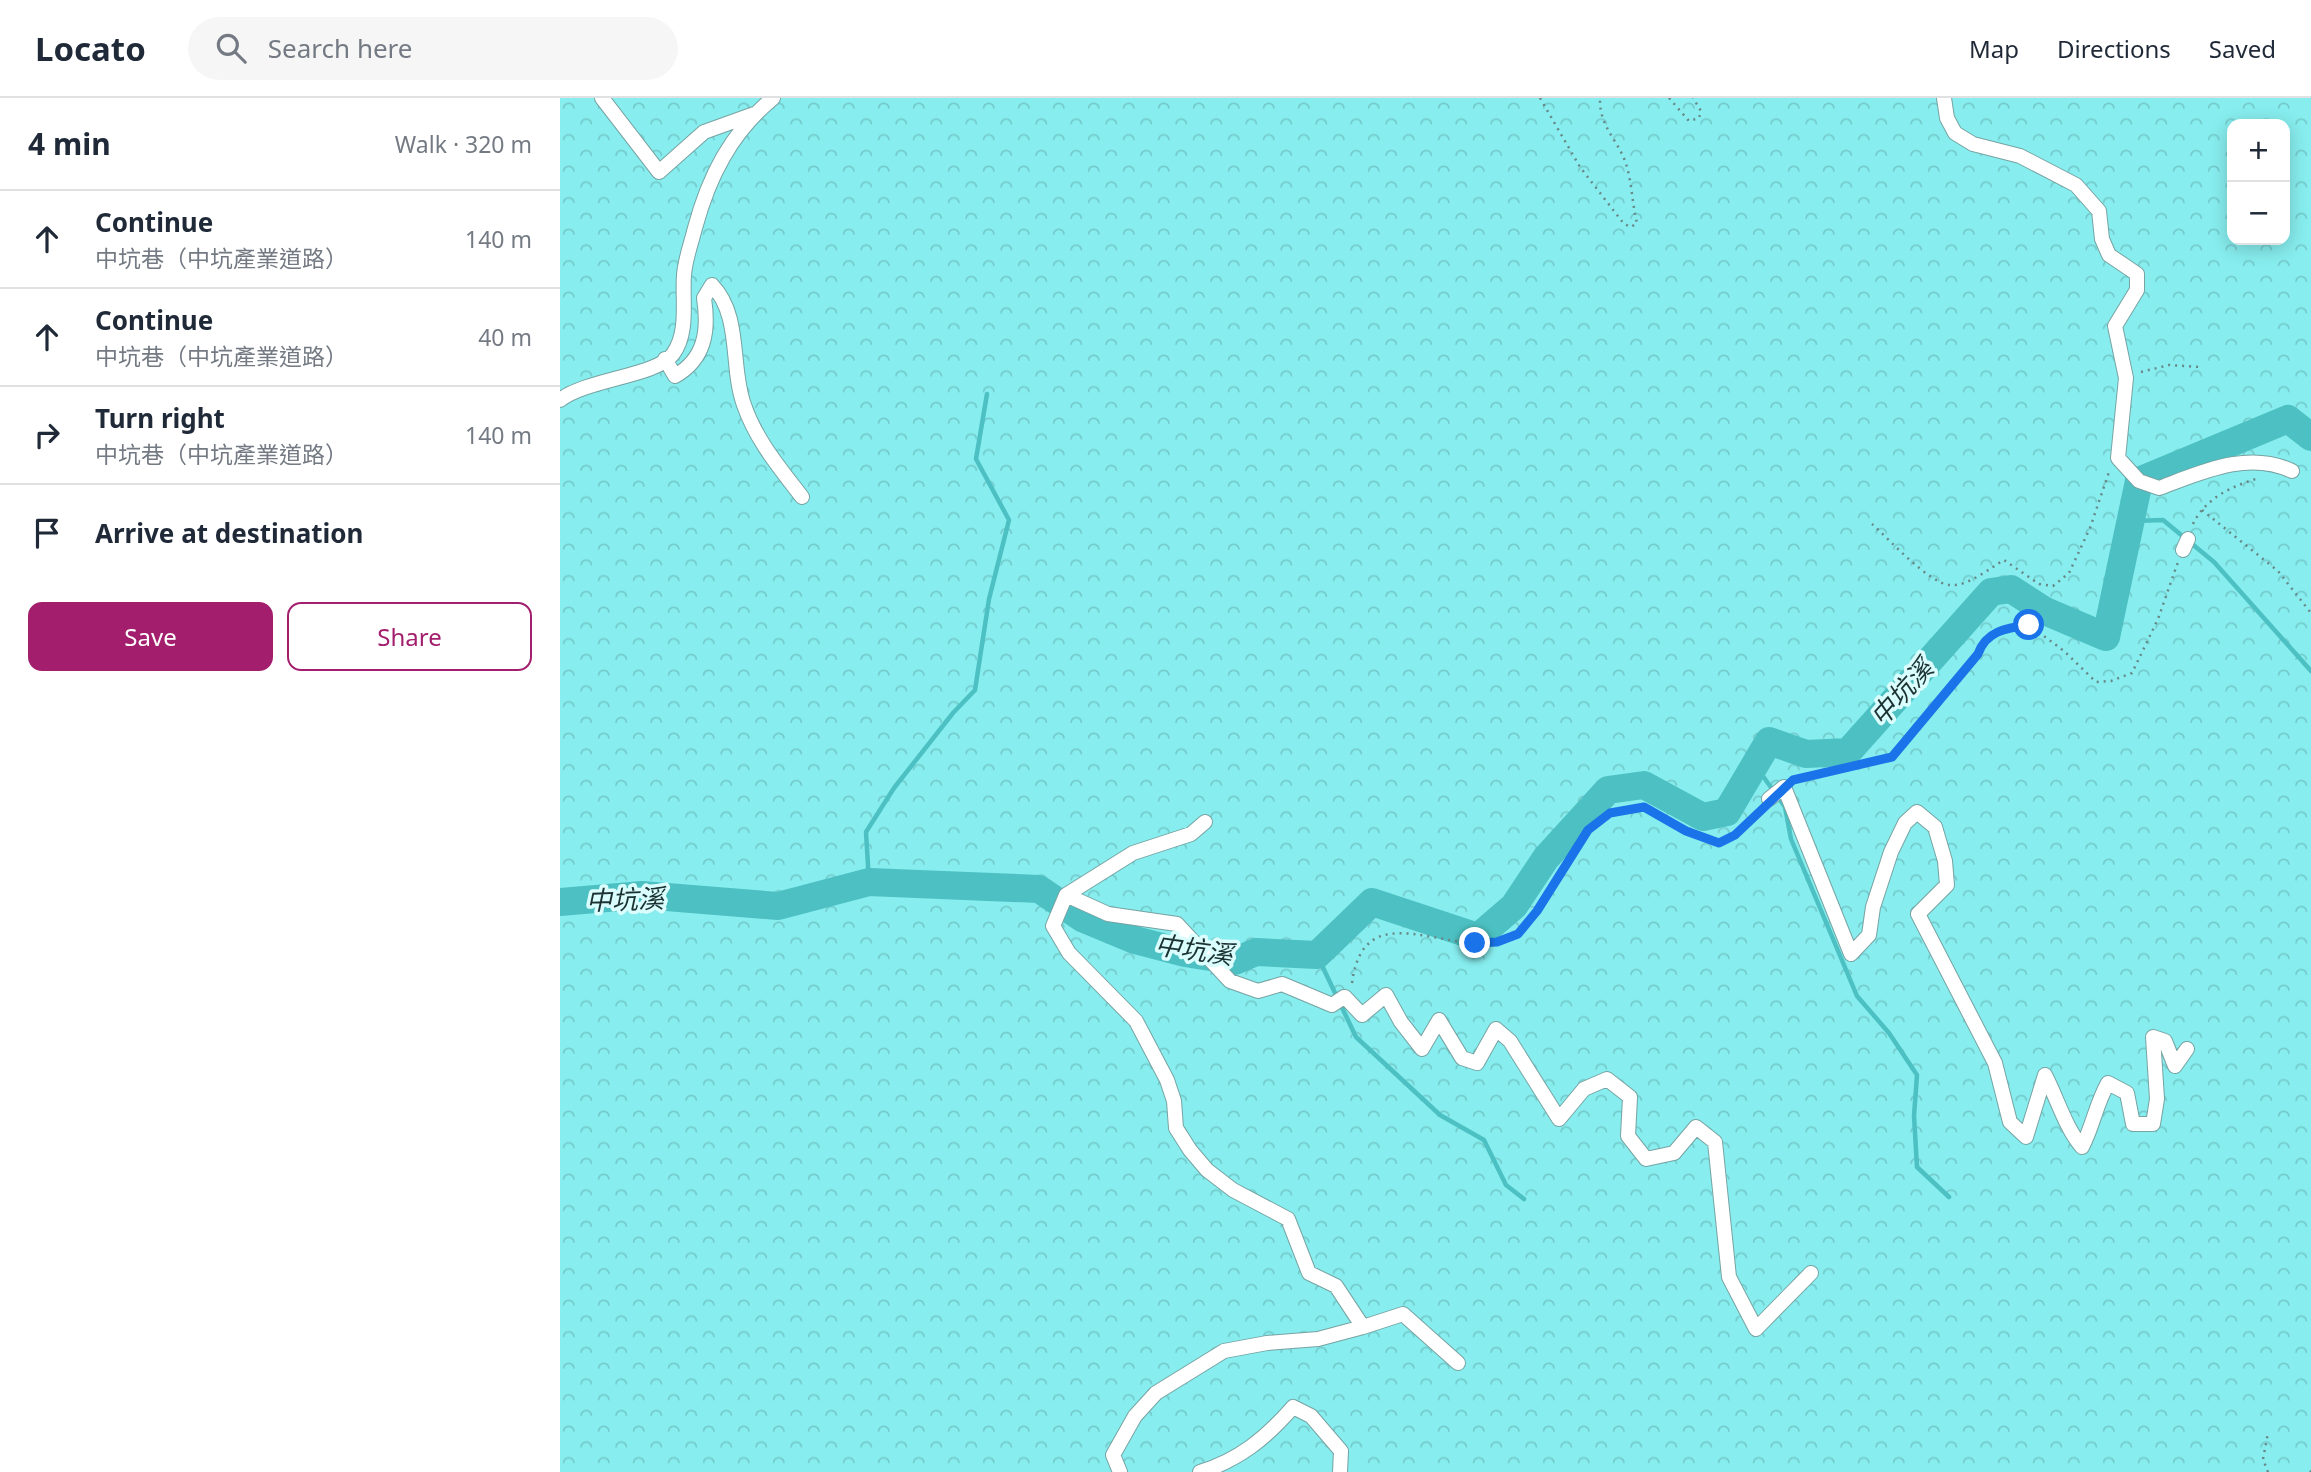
<!DOCTYPE html>
<meta charset="utf-8">
<style>
body{margin:0;font-family:"Noto Sans","Noto Sans TC",sans-serif;background:#f6f6f7;color:#1f2937}
.controls{position:absolute;right:21px;top:21px;display:grid;overflow:hidden;border-radius:14px;box-shadow:0 4px 18px #0003}
.controls button{width:63px;height:63px;display:grid;place-items:center;padding:0;border:0;border-bottom:2px solid #e0e1e3;background:#fff;color:#1f2937;font:35px sans-serif}
.stop{position:absolute;width:21px;height:21px;margin:-16px;border:5px solid #1a73e8;border-radius:50%;background:#fff}
.stop.end{background:#1a73e8;border-color:#fff;box-shadow:0 2px 7px #0008}
.list{margin:0;padding:0;list-style:none}
h2{display:flex;justify-content:space-between;align-items:center;height:91px;margin:0;padding:0 28px;font-size:30px}
h2 small{font-size:23px;font-weight:400;color:#747a83}
.list li{display:grid;grid-template-columns:46px 1fr auto;gap:21px;align-items:center;box-sizing:border-box;height:98px;padding:0 28px;border-top:2px solid #e0e1e3}
.list b{display:block;font-size:26px;white-space:nowrap}
.list p{margin:0;font-size:23px;white-space:nowrap;color:#747a83}
.list em{font-size:23px;font-style:normal;color:#747a83}
.actions{display:flex;gap:14px;padding:21px 28px}
.actions a{flex:1;padding:16px 0;border:2px solid #a31f6d;border-radius:14px;text-align:center;font-size:24px;color:#a31f6d}
.actions .main{background:#a31f6d;color:#fff}
.icon{flex:none;width:38px;height:38px;fill:none;stroke:currentColor;stroke-width:2;stroke-linecap:round;stroke-linejoin:round}
.map{position:relative;flex:none;width:1751px;height:1374px;overflow:hidden}
header{display:flex;align-items:center;gap:42px;box-sizing:border-box;height:98px;padding:0 35px;background:#fff;border-bottom:2px solid #e0e1e3}
header strong{font-size:33px}
nav{display:flex;gap:38px;margin-inline-start:auto;font-size:24px}
.search{width:490px;height:63px;background:#f6f6f7;display:flex;align-items:center;gap:18px;box-sizing:border-box;padding:0 24px;border-radius:38px;color:#747a83;font-size:26px}
main{display:flex}
aside{flex:1;background:#fff}
.map>svg:first-child{display:block}
</style>
<header>
<strong>Locato</strong>
<div class="search"><svg class="icon" aria-label="search" viewBox="0 0 24 24"><circle cx="10" cy="10" r="6"/><path d="M15 15l6 6"/></svg>Search here</div>
<nav><a>Map</a><a>Directions</a><a>Saved</a></nav>
</header>
<main>
<aside>
<h2>4 min<small>Walk · 320 m</small></h2>
<ul class="list">
<li><svg class="icon" aria-label="ahead" viewBox="0 0 24 24"><path d="M12 20V5M6 11l6-6 6 6"/></svg><div><b>Continue</b><p>中坑巷（中坑產業道路）</p></div><em>140 m</em></li>
<li><svg class="icon" aria-label="ahead" viewBox="0 0 24 24"><path d="M12 20V5M6 11l6-6 6 6"/></svg><div><b>Continue</b><p>中坑巷（中坑產業道路）</p></div><em>40 m</em></li>
<li><svg class="icon" aria-label="right" viewBox="0 0 24 24"><path d="M7 20v-9h11M14 6l5 5-5 5"/></svg><div><b>Turn right</b><p>中坑巷（中坑產業道路）</p></div><em>140 m</em></li>
<li><svg class="icon" aria-label="arrive" viewBox="0 0 24 24"><path d="M6 21V4h12l-3 4 3 4H6"/></svg><div><b>Arrive at destination</b></div></li>
</ul>
<div class="actions"><a class="main">Save</a><a>Share</a></div>
</aside>
<div class="map">
<svg width="1751" height="1374" viewBox="0 0 1751 1374">
<defs>
<pattern id="forest-crowns" width="20" height="18" patternUnits="userSpaceOnUse" patternTransform="scale(1.75)"><rect width="20" height="18" fill="#87edee"/><path d="M2 6a3 3 0 1 1 6 0M12 15a3 3 0 1 1 6 0" fill="none" stroke="#74cbcc"/></pattern>
</defs>
<rect width="100%" height="100%" fill="#c5f3f3"/>
<path fill="url(#forest-crowns)" fill-rule="evenodd" d="M 0,0 L 1751,0 L 1751,1374 L 0,1374 ZM 1672,26 L 1725,26 L 1725,142 L 1672,142 Z"/>
<g fill="none" stroke-linecap="round" stroke-linejoin="round">
<path stroke="#4cc0c2" stroke-width="4.5" d="M 1572,423 L 1603,422 L 1654,464 L 1751,573
M 1195,667 L 1225,709 L 1231,741 L 1297,898 L 1329,935 L 1357,977 L 1354,1018 L 1357,1069 L 1389,1099
M 309,784 L 306,734 L 334,690 L 393,615 L 415,592 L 429,501 L 449,422 L 416,361 L 427,296
M 757,857 L 796,939 L 880,1017 L 924,1042 L 946,1087 L 964,1101"/>
<path stroke="#4cc0c2" stroke-width="28" d="M 0,804 L 82,797 L 218,808 L 309,784 L 479,791 L 522,820 L 575,842 L 625,855 L 675,863 L 696,854 L 757,857 L 812,804 L 918,839 L 954,808 L 986,760 L 1048,692 L 1084,687 L 1143,719 L 1167,714 L 1209,643 L 1246,656 L 1288,654 L 1431,494 L 1451,491 L 1485,513 L 1546,539 L 1579,383 L 1728,321 L 1751,339"/>
<defs>
<path id="minor" d="M 42,0 L 99,74 L 144,34 L 194,16
M 1384,0 L 1387,20 L 1395,35 L 1413,46 L 1460,58 L 1516,87 L 1539,113 L 1542,141 L 1549,157 L 1577,176 L 1577,192 L 1555,228 L 1566,280 L 1558,360 L 1579,383 L 1599,390 C 1642,374 1688,352 1732,373
M 105,261 L 115,278 C 145,261 149,233 144,200 L 152,187 C 182,218 170,269 184,307 C 196,342 219,369 242,399
M 0,302 C 27,281 97,278 113,256 C 129,234 122,202 124,177 C 125,162 131,146 135,130 C 149,78 171,35 213,0
M 1623,452 L 1628,441
M 1209,701 L 1224,689 L 1291,856 L 1309,837 L 1313,809 L 1331,754 L 1345,725 L 1357,714 L 1375,729 L 1385,763 L 1387,787 L 1358,816 L 1435,965 L 1450,1024 L 1466,1039 L 1485,977 C 1497,1000 1506,1031 1522,1049 C 1533,1028 1536,1006 1548,985 L 1567,995 L 1573,1026 L 1593,1026 L 1597,1001 L 1593,939 L 1605,943 L 1615,968 L 1627,951
M 506,797 L 548,816 L 617,826 L 670,883 L 698,893 L 722,886 L 772,907 L 784,899
M 785,899 L 802,917 L 826,897 L 841,924 L 862,951 L 879,922 L 902,960 L 917,965 L 936,931 L 950,943 L 999,1021 L 1024,991 L 1047,981 L 1070,999 L 1068,1038 L 1086,1061 L 1114,1055 L 1136,1029 L 1155,1044 L 1169,1179 L 1196,1231 L 1251,1175
M 803,1229 L 843,1216 L 898,1265
M 560,1374 L 553,1357 L 575,1318 L 596,1295 L 664,1253 L 707,1245 L 758,1241 L 803,1229 L 776,1188 L 749,1175 L 728,1121 L 673,1092 L 647,1072 L 630,1052 L 616,1030 L 614,1003 L 607,982 L 576,923 L 509,855 L 493,828 L 506,797 L 573,755 L 631,736 L 645,724
M 640,1374 C 679,1362 706,1340 733,1309 L 751,1318 L 781,1353 L 780,1374"/>
</defs>
<use href="#minor" stroke="#77a3a3" stroke-width="16"/>
<path stroke="#688888" stroke-width="2.5" stroke-dasharray="2 5" stroke-linecap="butt" d="M 980,0 L 1020,69 L 1064,126 L 1071,129 L 1077,125 C 1072,106 1072,84 1066,66 C 1059,43 1039,29 1040,0
M 1109,0 L 1129,23 L 1139,20 L 1141,13 L 1133,0
M 1581,274 L 1609,267 L 1640,269
M 1642,412 L 1718,473 L 1751,515
M 1312,426 C 1329,441 1368,485 1390,487 C 1407,489 1430,470 1444,462 L 1479,486 L 1493,488 L 1509,475 L 1530,430 L 1550,371
M 1633,426 C 1646,399 1673,388 1699,380
M 1235,681 L 1332,659 L 1418,556 C 1426,533 1446,530 1469,527 L 1504,553 L 1536,584 L 1551,583 L 1572,575 L 1598,521 L 1618,464
M 792,885 C 804,792 891,862 946,841 C 1005,818 1004,706 1082,709 C 1095,710 1112,726 1124,732 C 1135,737 1147,741 1159,745 L 1175,737 L 1200,712
M 1708,1374 L 1703,1361 L 1708,1335
M 1750,1374 L 1751,1373"/>
<use href="#minor" stroke="#fff" stroke-width="14"/>
</g>
<g fill="none" stroke-linecap="round" stroke-linejoin="round">
<path stroke="#1a73e8" stroke-width="9" d="M 915,845 L 937,844 L 958,836 L 977,813 L 1028,732 L 1050,715 L 1084,709 L 1126,733 L 1159,745 L 1175,737 L 1233,682 L 1332,659 L 1418,556 C 1426,533 1446,530 1469,527"/>
</g>
<g text-anchor="middle" dominant-baseline="central" stroke-width="7" stroke-linejoin="round" paint-order="stroke">
<g font-size="26" font-style="italic" fill="#1c3131" stroke="#dafefe">
<text transform="translate(1341 594) rotate(-48)">中坑溪</text>
<text transform="translate(65 801) rotate(-2)">中坑溪</text>
<text transform="translate(634 851) rotate(8)">中坑溪</text>
</g>
</g>
</svg>
<div class="controls">
<button>+</button>
<button>−</button>
</div>
<div class="stop" style="left:1469px;top:527px"></div>
<div class="stop end" style="left:915px;top:845px"></div>
</div>
</main>
